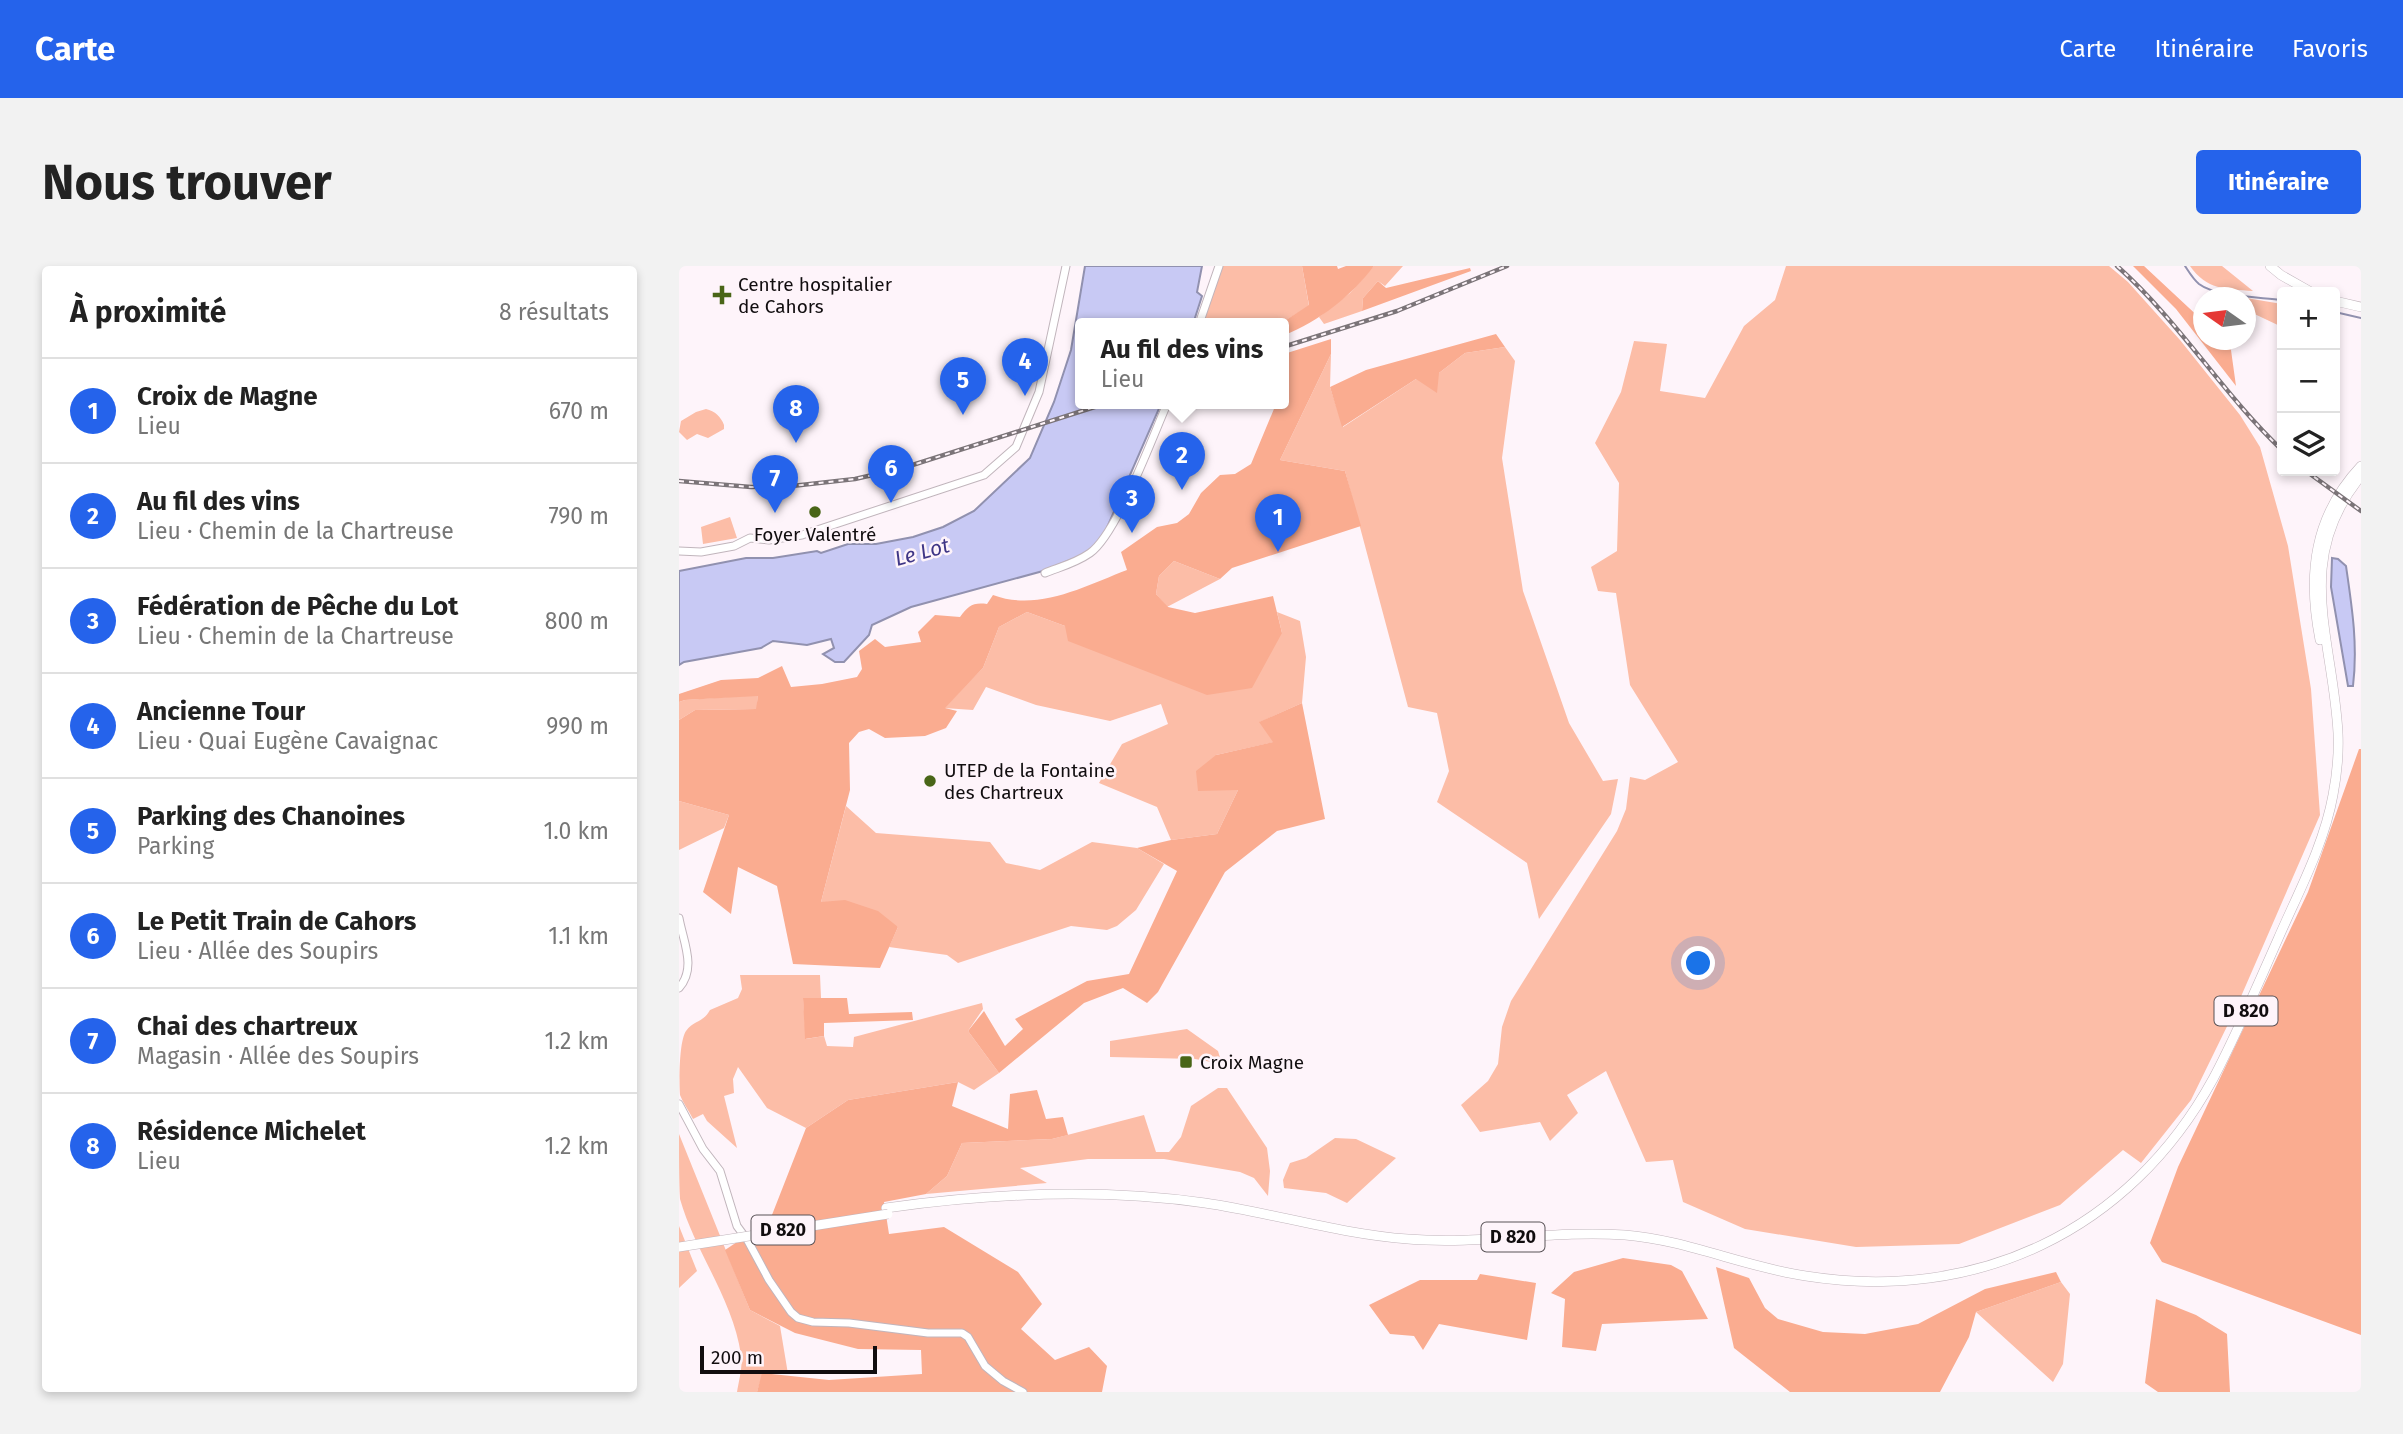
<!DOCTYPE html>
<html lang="fr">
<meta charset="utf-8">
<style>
body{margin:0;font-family:"Fira Sans",sans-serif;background:#f2f2f2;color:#222}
.controls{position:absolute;right:21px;top:21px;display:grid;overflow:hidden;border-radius:7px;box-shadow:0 4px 10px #0003}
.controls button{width:63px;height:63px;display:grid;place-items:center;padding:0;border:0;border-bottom:2px solid #e0e0e0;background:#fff;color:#222;font:35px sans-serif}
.compass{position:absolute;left:1514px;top:21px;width:63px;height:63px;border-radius:50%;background:#fff;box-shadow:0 4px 10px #0003;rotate:284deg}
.scale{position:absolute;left:21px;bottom:18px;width:177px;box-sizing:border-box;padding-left:7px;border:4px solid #110d0f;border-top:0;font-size:19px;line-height:24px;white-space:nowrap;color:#110d0f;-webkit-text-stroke:5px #fef4fa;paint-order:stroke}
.you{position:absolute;left:1020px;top:698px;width:24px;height:24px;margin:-18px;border:5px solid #fff;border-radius:50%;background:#1a73e8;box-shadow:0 0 0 10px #1a73e833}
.badge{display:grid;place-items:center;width:46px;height:46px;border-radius:50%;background:#2563eb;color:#fff;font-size:23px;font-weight:700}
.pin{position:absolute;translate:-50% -58px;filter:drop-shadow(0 2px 4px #0008)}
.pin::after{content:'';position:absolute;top:37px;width:24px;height:21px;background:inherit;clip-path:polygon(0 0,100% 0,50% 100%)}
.popup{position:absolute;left:396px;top:52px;width:214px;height:91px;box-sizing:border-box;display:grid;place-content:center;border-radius:7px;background:#fff;filter:drop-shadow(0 2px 5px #0005);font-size:23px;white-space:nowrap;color:#767676}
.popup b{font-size:26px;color:#222}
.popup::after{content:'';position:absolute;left:50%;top:100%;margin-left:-14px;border:14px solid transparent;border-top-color:#fff}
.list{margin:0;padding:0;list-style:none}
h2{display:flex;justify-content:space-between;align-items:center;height:91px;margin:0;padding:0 28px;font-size:30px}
h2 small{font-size:23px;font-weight:400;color:#767676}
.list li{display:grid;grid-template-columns:46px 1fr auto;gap:21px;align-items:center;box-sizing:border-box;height:105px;padding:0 28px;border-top:2px solid #e0e0e0}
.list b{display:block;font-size:26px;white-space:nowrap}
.list p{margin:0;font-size:23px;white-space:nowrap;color:#767676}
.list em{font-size:23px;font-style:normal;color:#767676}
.icon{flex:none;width:38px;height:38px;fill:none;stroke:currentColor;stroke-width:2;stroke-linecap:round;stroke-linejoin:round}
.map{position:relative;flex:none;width:1682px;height:1126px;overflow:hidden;border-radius:7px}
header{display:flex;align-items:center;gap:42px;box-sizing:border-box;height:98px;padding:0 35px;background:#2563eb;color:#fff}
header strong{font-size:33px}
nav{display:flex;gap:38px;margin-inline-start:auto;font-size:24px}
.intro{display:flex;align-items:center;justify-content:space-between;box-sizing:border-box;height:168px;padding:0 42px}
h1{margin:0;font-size:49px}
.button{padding:18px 32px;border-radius:7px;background:#2563eb;color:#fff;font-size:24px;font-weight:700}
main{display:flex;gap:42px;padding:0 42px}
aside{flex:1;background:#fff;border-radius:7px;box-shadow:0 4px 10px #0003}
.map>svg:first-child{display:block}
</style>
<header>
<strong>Carte</strong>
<nav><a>Carte</a><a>Itinéraire</a><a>Favoris</a></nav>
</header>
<div class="intro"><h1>Nous trouver</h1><a class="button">Itinéraire</a></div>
<main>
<aside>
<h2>À proximité<small>8 résultats</small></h2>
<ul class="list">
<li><span class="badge">1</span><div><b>Croix de Magne</b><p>Lieu</p></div><em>670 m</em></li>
<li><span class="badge">2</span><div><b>Au fil des vins</b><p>Lieu · Chemin de la Chartreuse</p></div><em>790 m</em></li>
<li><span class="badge">3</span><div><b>Fédération de Pêche du Lot</b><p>Lieu · Chemin de la Chartreuse</p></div><em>800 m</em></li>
<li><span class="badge">4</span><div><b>Ancienne Tour</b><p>Lieu · Quai Eugène Cavaignac</p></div><em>990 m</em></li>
<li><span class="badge">5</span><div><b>Parking des Chanoines</b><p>Parking</p></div><em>1.0 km</em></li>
<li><span class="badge">6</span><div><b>Le Petit Train de Cahors</b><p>Lieu · Allée des Soupirs</p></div><em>1.1 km</em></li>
<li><span class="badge">7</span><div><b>Chai des chartreux</b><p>Magasin · Allée des Soupirs</p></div><em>1.2 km</em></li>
<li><span class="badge">8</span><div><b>Résidence Michelet</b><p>Lieu</p></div><em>1.2 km</em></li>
</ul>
</aside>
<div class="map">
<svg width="1682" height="1126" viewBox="0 0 1682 1126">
<rect width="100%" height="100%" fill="#fef4fa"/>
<path fill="#fcbda7" d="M 542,0 L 623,0 L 630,40 L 601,58 L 522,58 Z
M 695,0 L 724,0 L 706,20 L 699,15 L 684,32 L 683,45 L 645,58 L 640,51 L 671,27 Z
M 1107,0 L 1430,0 L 1449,16 L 1501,74 L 1561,149 L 1581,181 L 1609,280 L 1632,423 L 1641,549 L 1557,742 L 1512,834 L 1462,897 L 1444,884 L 1381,939 L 1280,978 L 1177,981 L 1066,963 L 1004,936 L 994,894 L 967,896 L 927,805 L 888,829 L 899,847 L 871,875 L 861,856 L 801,866 L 782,839 L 809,815 L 819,798 L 823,761 L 832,735 L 938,565 L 947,543 L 951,511 L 966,514 L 999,496 L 951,419 L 937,327 L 919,325 L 912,301 L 938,285 L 940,217 L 916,177 L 942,126 L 955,75 L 988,78 L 981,125 L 1026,132 L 1065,60 L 1096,34 Z
M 1511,0 L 1543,0 L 1574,25 C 1546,23 1528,24 1511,0 Z
M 1567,32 L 1603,38 L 1603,61 L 1567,44 Z
M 826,81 L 836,95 L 823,192 L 844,325 L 890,457 L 924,515 L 939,513 L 932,548 L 860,653 L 848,597 L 758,536 L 770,505 L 758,447 L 729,441 L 666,205 L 601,194 L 652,88 L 651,121 L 664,161 L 737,113 L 760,107 L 786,87 Z
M 27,143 C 36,145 42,151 45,159 L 45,163 L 29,172 L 18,168 L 8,174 L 0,166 L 2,155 L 17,146 Z
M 51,251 L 58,272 L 24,278 L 22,261 Z
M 495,295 L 541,313 L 488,341 L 477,328 L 480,310 Z
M 348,346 L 386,360 L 603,367 L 598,346 L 621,355 L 627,391 L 623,437 L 581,456 L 595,476 L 537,489 L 559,524 L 538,568 L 492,574 L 478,541 L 420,517 L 443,478 L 489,458 L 482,438 L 431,455 L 357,439 L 307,421 L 294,444 L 265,442 L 304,402 L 320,361 Z
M 79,429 L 78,443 L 16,444 L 0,454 L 0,436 L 6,434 Z
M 0,535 L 50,549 L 45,562 L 0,584 Z
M 167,540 L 197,567 L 311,576 L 327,597 L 361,604 L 413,576 L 458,582 L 485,598 L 457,644 L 438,660 L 428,664 L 392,660 L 279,697 L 268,689 L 210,681 L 219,661 L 142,636 Z
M 61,709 L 141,709 L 142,732 L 124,732 L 127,773 L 145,770 L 148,780 L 174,781 L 175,771 L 303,737 L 304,743 L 289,765 L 320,807 L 295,824 L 279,816 L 169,834 L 127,862 L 88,842 L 59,801 L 54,813 L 55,827 L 45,830 L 58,882 L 28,855 L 24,848 L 14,853 C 10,845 4,837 1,829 C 0,816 0,775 7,765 C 15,754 24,757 31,744 L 59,732 L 63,723 Z
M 508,763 L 539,785 L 542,795 L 538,797 L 516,793 L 431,791 L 431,775 Z
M 539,822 L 548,822 L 588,882 L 591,905 L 589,930 L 575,912 L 561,906 L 485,893 L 409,893 L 341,902 L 368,917 L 247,928 L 268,910 L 283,877 L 373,873 L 465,849 L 477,886 L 490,886 L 502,871 L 512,840 Z
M 0,868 L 71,1044 L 101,1060 L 109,1108 L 84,1107 L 78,1126 L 58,1126 C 60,1114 64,1100 62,1089 C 54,1033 16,986 1,933 C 0,914 0,888 0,868 Z
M 656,872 L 677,873 L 717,892 L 668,937 L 647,927 L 605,922 L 604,914 L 611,897 L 627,892 Z
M 0,960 L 18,1005 L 0,1022 Z
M 1382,1016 L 1391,1028 L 1384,1098 L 1374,1116 L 1297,1046 Z"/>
<path fill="#faac90" d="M 623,0 L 658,0 L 659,3 L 667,0 L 695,0 C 673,29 640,56 605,69 L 604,58 L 601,58 L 630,39 Z
M 1454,0 L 1465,0 L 1524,55 L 1524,74 L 1543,74 L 1552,84 L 1557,120 L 1497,43 Z
M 791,2 L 792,5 L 683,45 L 684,32 L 699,15 L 707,22 Z
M 817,68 L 826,81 L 786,87 L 760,107 L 758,127 L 737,113 L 663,161 L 651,121 L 687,104 Z
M 652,73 L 652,88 L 601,194 L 666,205 L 682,260 L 553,302 L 541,313 L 495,295 L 480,310 L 477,328 L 489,341 L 516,347 L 594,330 L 603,367 L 573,422 L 528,429 L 389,375 L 386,360 L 348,346 L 320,361 L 304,402 L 266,442 L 278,445 L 267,462 L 246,470 L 206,472 L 190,463 L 180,466 L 170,477 L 171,524 L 142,636 L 166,634 L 199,645 L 219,661 L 201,702 L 114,698 L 98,620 L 59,601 L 52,648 L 24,626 L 50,549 L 0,535 L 0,454 L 16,444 L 77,443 L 79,430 L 6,434 L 0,436 L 0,428 L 42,414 L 79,412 L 103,400 L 112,421 L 143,418 L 178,411 L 183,403 L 180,385 L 196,373 L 206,381 L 242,376 L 239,366 L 256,349 L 281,351 C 289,340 294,336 308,338 L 314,329 C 359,346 406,320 448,304 L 442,286 L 478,261 L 498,257 L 510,248 L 522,227 L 541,209 L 556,208 L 572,198 L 597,138 L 604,138 L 605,88 Z
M 623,437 L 646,553 L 598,565 L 546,606 L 479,726 L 468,737 L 444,722 L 405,737 L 320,807 L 289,765 L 305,745 L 326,780 L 344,763 L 336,753 L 408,715 L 450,708 L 498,605 L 458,582 L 492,574 L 538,568 L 559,524 L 519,525 L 517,505 L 537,489 L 594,476 L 580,456 Z
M 1680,483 L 1682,483 L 1682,1069 L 1483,996 L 1471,977 L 1499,901 L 1629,626 Z
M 124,732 L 168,732 L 170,748 L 233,746 L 234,754 L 145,757 L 145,770 L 126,773 Z
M 279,816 L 273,840 L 329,863 L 331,828 L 358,824 L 367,853 L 384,851 L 389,869 L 373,873 L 283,877 L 268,910 L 247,928 L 205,936 L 210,968 L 265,961 L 339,1006 L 363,1038 L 342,1063 L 376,1094 L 410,1081 L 428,1100 L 423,1126 L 78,1126 L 83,1107 L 150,1114 L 243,1108 L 242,1084 L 179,1083 L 116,1067 L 71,1044 L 46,984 L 91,954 L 127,862 L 169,834 Z
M 944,992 L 992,999 L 1003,1005 L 1029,1053 L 923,1058 L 917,1085 L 883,1081 L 886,1033 L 872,1027 L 895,1006 Z
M 1037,1001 L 1070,1012 L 1086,1042 L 1099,1053 L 1144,1066 L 1186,1068 L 1239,1058 L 1306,1023 L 1377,1006 L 1382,1016 L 1297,1046 L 1290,1071 L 1261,1126 L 1111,1126 L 1055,1082 Z
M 801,1008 L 857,1017 L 848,1074 L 760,1058 L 744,1084 L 735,1070 L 711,1068 L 690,1039 L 741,1014 L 798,1014 Z
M 1477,1033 L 1517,1049 L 1548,1068 L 1551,1126 L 1479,1126 L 1466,1117 Z"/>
<path fill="#c8c9f4" stroke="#9191af" stroke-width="2" d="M 406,0 L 523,0 L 518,26 L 523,30 L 514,58 L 402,58 L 402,138 L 482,138 L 423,273 L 411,286 L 364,305 L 232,341 L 193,359 L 190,369 L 165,396 L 156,396 L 144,388 L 155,382 L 152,373 L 128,379 L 94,375 L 82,382 L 5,396 L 0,399 L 0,305 L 67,292 L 94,292 L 138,285 L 142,287 L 169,278 L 197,278 L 234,271 L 264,261 L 295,245 L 351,192 L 375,136 L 392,84 Z
M 1653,292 L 1659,293 L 1667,300 C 1673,341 1679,379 1674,420 L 1669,420 L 1652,321 Z"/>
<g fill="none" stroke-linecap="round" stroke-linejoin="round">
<path stroke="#9191af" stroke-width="2" d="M 1506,0 C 1510,6 1514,13 1520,18 C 1537,31 1581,31 1603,34
M 1656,46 L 1682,52"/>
<defs>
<path id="tertiary" d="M 520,58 L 540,0
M 0,285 L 22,286 L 55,280 L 71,272 L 90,274 L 123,269 L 305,209 L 337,181 L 360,126 L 387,0
M 366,307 C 381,301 397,297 411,287 C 438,268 473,172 488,138
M 0,652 C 4,675 18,702 0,722
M 0,838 L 24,883 L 41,905 L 58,960 L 69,975 L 90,1014 L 112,1046 L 119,1052 L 134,1056 L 170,1057 L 249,1067 L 283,1067 L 289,1071 L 306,1100 L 324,1115 L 344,1126"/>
<path id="primary" d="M 1591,0 L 1602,9 L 1632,26
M 1656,35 L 1682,41
M 1641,374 C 1628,308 1635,250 1682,200
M 207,942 C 313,927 421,922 526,937 C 594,947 661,968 729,973 C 801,979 873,964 946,969 C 1008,974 1065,1001 1127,1010 C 1297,1037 1450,966 1534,813 C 1558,768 1578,720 1599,673 C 1619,627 1645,579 1654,529 C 1658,508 1660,488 1659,467 C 1654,372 1613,294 1682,210"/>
</defs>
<use href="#tertiary" stroke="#c1b5bc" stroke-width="9"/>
<use href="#primary" stroke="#c1b5bc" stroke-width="10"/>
<use href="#tertiary" stroke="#fff" stroke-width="7"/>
<use href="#primary" stroke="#fff" stroke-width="9"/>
<defs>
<path id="rail" d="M 1438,0 C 1500,55 1543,127 1603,184
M 604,81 L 718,45 L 828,0
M 1627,205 L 1682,245
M 0,215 L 72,221 L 113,220 L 176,213 L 224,202 L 425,138"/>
</defs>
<use href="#rail" stroke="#7b7478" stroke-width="4.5"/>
<use href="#rail" stroke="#fef4fa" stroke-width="2" stroke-dasharray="5" stroke-linecap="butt"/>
<defs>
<path id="primary-bridge" d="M 0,981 L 209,948"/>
</defs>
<use href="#primary-bridge" stroke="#c1b5bc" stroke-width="10" stroke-linecap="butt"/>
<use href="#primary-bridge" stroke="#fff" stroke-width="9"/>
</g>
<g fill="#496517" stroke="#fef4fa" stroke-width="2.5">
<path d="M39.5 18.5h7v7h7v7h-7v7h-7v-7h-7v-7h7z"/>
<circle cx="136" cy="246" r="7"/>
<circle cx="251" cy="515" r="7"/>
<rect x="500" y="789" width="14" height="14" rx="3.5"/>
</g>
<g text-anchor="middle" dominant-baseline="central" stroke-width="5" stroke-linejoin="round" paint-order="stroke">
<g fill="#fef4fa" stroke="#585256" stroke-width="2">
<rect x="1535.5" y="730.5" width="63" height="29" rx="5"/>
<rect x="72.5" y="949.5" width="63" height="29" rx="5"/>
<rect x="802.5" y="956.5" width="63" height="29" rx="5"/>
</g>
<g font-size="18" font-weight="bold" fill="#110d0f">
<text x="1567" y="745">D 820</text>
<text x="104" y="964">D 820</text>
<text x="834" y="971">D 820</text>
</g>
<g font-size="19" fill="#110d0f" stroke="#fef4fa" text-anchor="start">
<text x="59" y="18">Centre hospitalier<tspan x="59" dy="22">de Cahors</tspan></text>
<text x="136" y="268" text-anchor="middle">Foyer Valentré</text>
<text x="265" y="504">UTEP de la Fontaine<tspan x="265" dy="22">des Chartreux</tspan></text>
<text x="521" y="796">Croix Magne</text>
</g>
<g font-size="21" font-style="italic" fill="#3f3686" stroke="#fef4fa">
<text transform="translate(243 286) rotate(-15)">Le Lot</text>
</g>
</g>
</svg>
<div class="controls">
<button>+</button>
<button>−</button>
<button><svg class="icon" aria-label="layers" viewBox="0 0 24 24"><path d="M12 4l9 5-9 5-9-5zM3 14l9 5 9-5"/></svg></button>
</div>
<svg class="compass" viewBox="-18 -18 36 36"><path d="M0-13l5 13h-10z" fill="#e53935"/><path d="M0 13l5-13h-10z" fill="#767676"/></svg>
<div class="scale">200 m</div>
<div class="you"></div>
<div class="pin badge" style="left:599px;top:286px">1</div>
<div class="pin badge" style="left:503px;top:224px">2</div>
<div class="popup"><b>Au fil des vins</b>Lieu</div>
<div class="pin badge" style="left:453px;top:267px">3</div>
<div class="pin badge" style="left:346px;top:130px">4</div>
<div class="pin badge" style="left:284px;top:149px">5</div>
<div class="pin badge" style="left:212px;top:237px">6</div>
<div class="pin badge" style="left:96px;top:247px">7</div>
<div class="pin badge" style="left:117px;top:177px">8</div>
</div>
</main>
